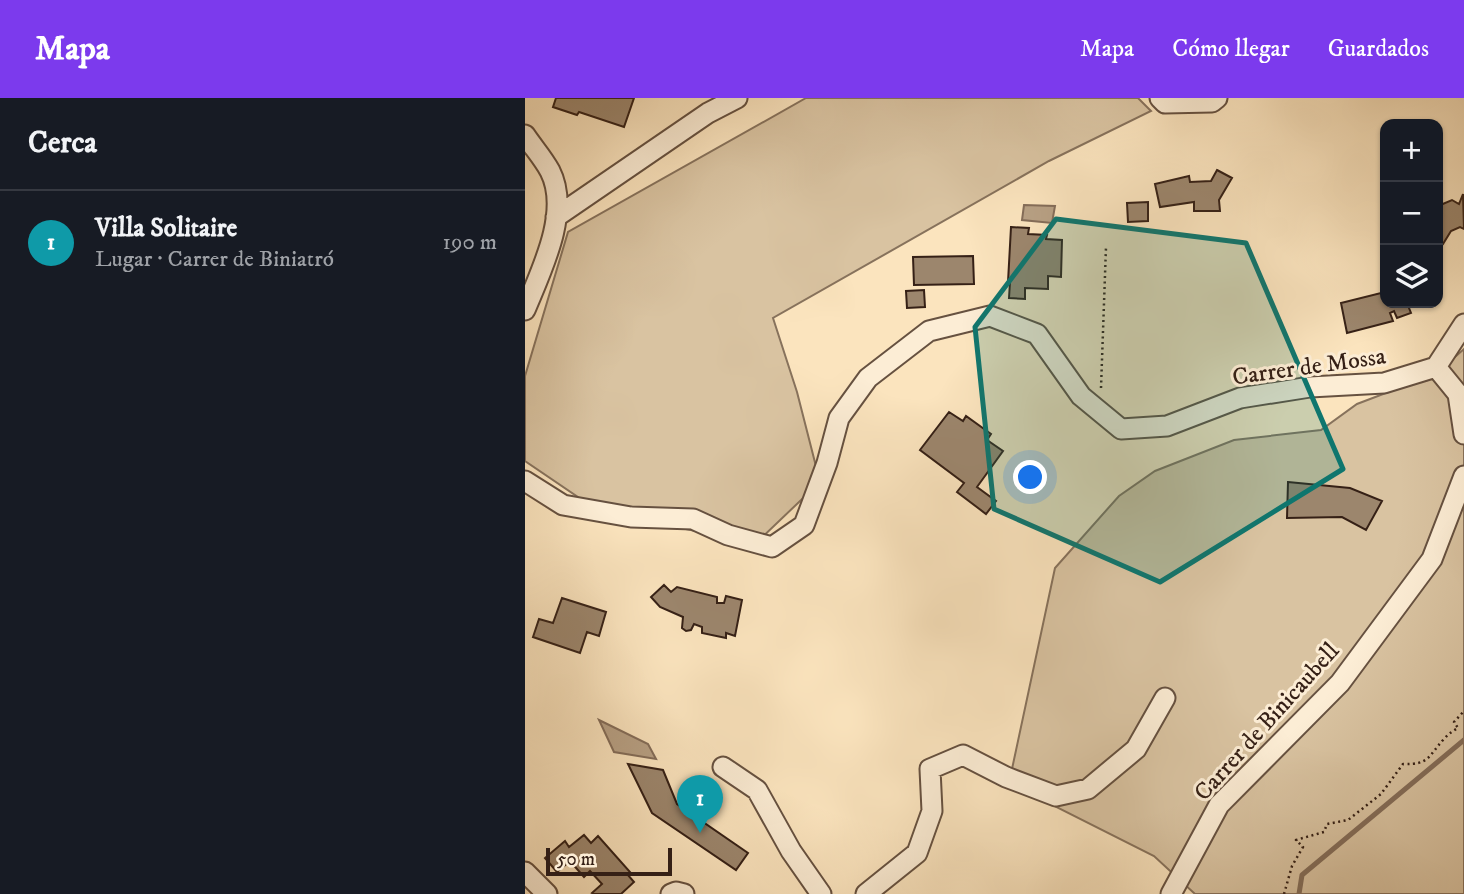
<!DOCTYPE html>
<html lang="es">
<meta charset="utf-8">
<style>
body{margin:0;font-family:"IM FELL DW Pica",serif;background:#242831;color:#f1f3f6}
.controls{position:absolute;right:21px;top:21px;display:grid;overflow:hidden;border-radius:14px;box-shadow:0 2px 5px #0004}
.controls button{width:63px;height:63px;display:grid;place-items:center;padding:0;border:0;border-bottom:2px solid #363941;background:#171b24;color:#f1f3f6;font:35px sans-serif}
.scale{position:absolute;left:21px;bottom:18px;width:126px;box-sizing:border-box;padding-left:7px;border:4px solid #352016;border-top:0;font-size:19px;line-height:24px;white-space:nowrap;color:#352016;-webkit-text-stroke:5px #fcedd5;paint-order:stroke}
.you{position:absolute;left:506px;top:380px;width:24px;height:24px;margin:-18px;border:5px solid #fff;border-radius:50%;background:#1a73e8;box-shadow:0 0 0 10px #1a73e833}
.badge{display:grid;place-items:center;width:46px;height:46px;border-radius:50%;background:#7c3aed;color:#fff;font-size:23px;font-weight:700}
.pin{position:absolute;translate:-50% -58px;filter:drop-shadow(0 2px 4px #0008)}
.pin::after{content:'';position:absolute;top:37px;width:24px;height:21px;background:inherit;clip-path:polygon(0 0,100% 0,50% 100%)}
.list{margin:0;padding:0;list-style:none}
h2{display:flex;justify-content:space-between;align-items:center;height:91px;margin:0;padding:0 28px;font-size:30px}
h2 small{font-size:23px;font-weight:400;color:#9ea1a6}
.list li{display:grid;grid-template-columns:46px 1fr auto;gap:21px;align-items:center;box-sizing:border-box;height:105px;padding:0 28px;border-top:2px solid #363941}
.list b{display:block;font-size:26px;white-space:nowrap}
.list p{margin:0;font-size:23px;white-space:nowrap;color:#9ea1a6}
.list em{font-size:23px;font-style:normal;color:#9ea1a6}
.icon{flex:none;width:38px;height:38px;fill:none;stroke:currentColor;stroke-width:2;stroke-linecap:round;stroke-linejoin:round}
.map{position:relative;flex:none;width:939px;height:796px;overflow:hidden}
header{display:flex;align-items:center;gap:42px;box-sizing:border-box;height:98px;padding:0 35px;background:#7c3aed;color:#fff}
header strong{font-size:33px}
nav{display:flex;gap:38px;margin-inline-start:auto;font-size:24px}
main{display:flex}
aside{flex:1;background:#171b24}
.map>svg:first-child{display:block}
</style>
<header>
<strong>Mapa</strong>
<nav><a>Mapa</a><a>Cómo llegar</a><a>Guardados</a></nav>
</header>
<main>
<aside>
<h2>Cerca<small></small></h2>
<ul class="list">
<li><span class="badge" style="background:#0f9aa8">1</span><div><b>Villa Solitaire</b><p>Lugar · Carrer de Biniatró</p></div><em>190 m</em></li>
</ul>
</aside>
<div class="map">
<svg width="939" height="796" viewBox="0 0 939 796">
<rect width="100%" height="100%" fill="#fbe4be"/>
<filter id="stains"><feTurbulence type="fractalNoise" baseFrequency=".00286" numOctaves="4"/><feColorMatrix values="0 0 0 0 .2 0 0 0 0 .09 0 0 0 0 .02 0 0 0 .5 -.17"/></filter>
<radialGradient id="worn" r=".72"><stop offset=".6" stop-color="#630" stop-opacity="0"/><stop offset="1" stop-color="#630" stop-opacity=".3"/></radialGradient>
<path fill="#d9c3a1" stroke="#87725c" stroke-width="2" d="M 281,0 L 613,0 L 626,13 L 524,63 L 248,220 L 272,294 L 295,384 L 231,445 L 75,414 L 0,363 L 0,278 L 43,134 Z
M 939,251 L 939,796 L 670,796 L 629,758 L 484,685 L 530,470 L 594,398 L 630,373 L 709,342 L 796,332 L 832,306 L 911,276 Z"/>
<path fill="#b8a185" stroke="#846d59" stroke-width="2" d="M 499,107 L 530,108 L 527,125 L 497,122 Z
M 74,622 L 123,646 L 131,661 L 89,654 Z"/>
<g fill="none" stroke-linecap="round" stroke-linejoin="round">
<path stroke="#846d59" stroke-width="5" d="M 774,796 L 777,777 L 939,642"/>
</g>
<path fill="#9c866d" stroke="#352016" stroke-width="2" d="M 31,0 L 109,0 L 99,29 L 54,14 L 52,17 L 28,9 Z
M 692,72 L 707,80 L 694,102 L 695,113 L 669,113 L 669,104 L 635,109 L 630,86 L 664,78 L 665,84 L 686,83 Z
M 938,96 L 939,131 L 935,129 L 926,133 L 918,146 L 913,144 L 913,108 L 927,102 L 934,106 Z
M 623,104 L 623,123 L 603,124 L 602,105 Z
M 486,129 L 504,130 L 503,136 L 522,137 L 521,141 L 537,142 L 536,179 L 523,178 L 523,191 L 500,190 L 500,201 L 484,200 L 485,184 L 483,184 Z
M 448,158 L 449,186 L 389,187 L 388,159 Z
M 399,192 L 400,209 L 382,210 L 381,193 Z
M 860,194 L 860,205 L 893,205 L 884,210 L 886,215 L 872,220 L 869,213 L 865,215 L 868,223 L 822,235 L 816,205 Z
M 424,314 L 438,323 L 441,318 L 466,336 L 462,342 L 478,353 L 452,389 L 471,403 L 461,416 L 432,394 L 439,385 L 395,352 Z
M 763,384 L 825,390 L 857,403 L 841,432 L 817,419 L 762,420 Z
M 139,487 L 146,494 L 152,489 L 192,499 L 192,505 L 199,505 L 201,498 L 217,502 L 210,538 L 201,535 L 201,540 L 177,535 L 177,529 L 169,526 L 166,532 L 161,533 L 157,530 L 158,519 L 135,509 L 126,499 Z
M 37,500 L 81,514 L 74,538 L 62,534 L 55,555 L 8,539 L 14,521 L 28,525 Z
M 103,666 L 138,672 L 152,706 L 223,755 L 211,772 L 127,715 Z
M 59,737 L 66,745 L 73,738 L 105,774 L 102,776 L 109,784 L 96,796 L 69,796 L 67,795 L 77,786 L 65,773 L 59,779 L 45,763 L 32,774 L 20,760 L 40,743 L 44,749 Z"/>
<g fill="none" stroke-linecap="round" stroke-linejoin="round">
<defs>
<path id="street" d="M 635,0 L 640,5 L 687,4 L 692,0
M 0,37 C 8,49 18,60 25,73 C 46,114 16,173 0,212
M 31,119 L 183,15 L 212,0
M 911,269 L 933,296 L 939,336
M 0,383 L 38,407 L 106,419 L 168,421 L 203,437 L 247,449 L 279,427 L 302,365 L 314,320 L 343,280 L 404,233 L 465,218 L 512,236 L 556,298 L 596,331 L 642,328 L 715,300 L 785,289 L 859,285 L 911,269 L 939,226
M 198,669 L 232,692 L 266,753 L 296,796
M 0,774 L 22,796
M 146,796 L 151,794 L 159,796
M 341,796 L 392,755 L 407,713 L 405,671 L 438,657 L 481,679 L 531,698 L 563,691 L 611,651 L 640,600
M 646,796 L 694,707 L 815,585 L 907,461 L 939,378"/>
</defs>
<use href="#street" stroke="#665140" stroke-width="23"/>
<path stroke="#352016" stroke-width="2.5" stroke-dasharray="2 3.5" stroke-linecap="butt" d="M 576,290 L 581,149
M 759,796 L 767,768 L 778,749 L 771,742 L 799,734 L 802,726 L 823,722 L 856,696 L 878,666 C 905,667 903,658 919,641 C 923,636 928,633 933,630 L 929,624 L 939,613"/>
<use href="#street" stroke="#fcedd5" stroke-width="19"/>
</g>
<path fill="#0f766e" fill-opacity="0.2" stroke="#0f766e" stroke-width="5" stroke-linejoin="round" d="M 531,121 L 721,145 L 818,371 L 635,484 L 469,411 L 450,229 Z"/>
<g text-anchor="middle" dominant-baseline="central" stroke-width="6" stroke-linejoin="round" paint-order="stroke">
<g font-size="24" fill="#352016" stroke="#fcedd5">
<text transform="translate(784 269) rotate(-8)">Carrer de Mossa</text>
<text transform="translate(742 624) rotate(-48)">Carrer de Binicaubell</text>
</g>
</g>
<rect width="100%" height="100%" filter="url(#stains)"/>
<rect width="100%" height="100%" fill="url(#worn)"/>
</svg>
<div class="controls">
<button>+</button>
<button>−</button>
<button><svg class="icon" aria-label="layers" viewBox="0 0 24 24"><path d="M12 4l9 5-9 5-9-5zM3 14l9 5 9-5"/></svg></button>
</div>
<div class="scale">50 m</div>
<div class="you"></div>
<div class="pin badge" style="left:175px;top:735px;background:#0f9aa8">1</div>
</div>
</main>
